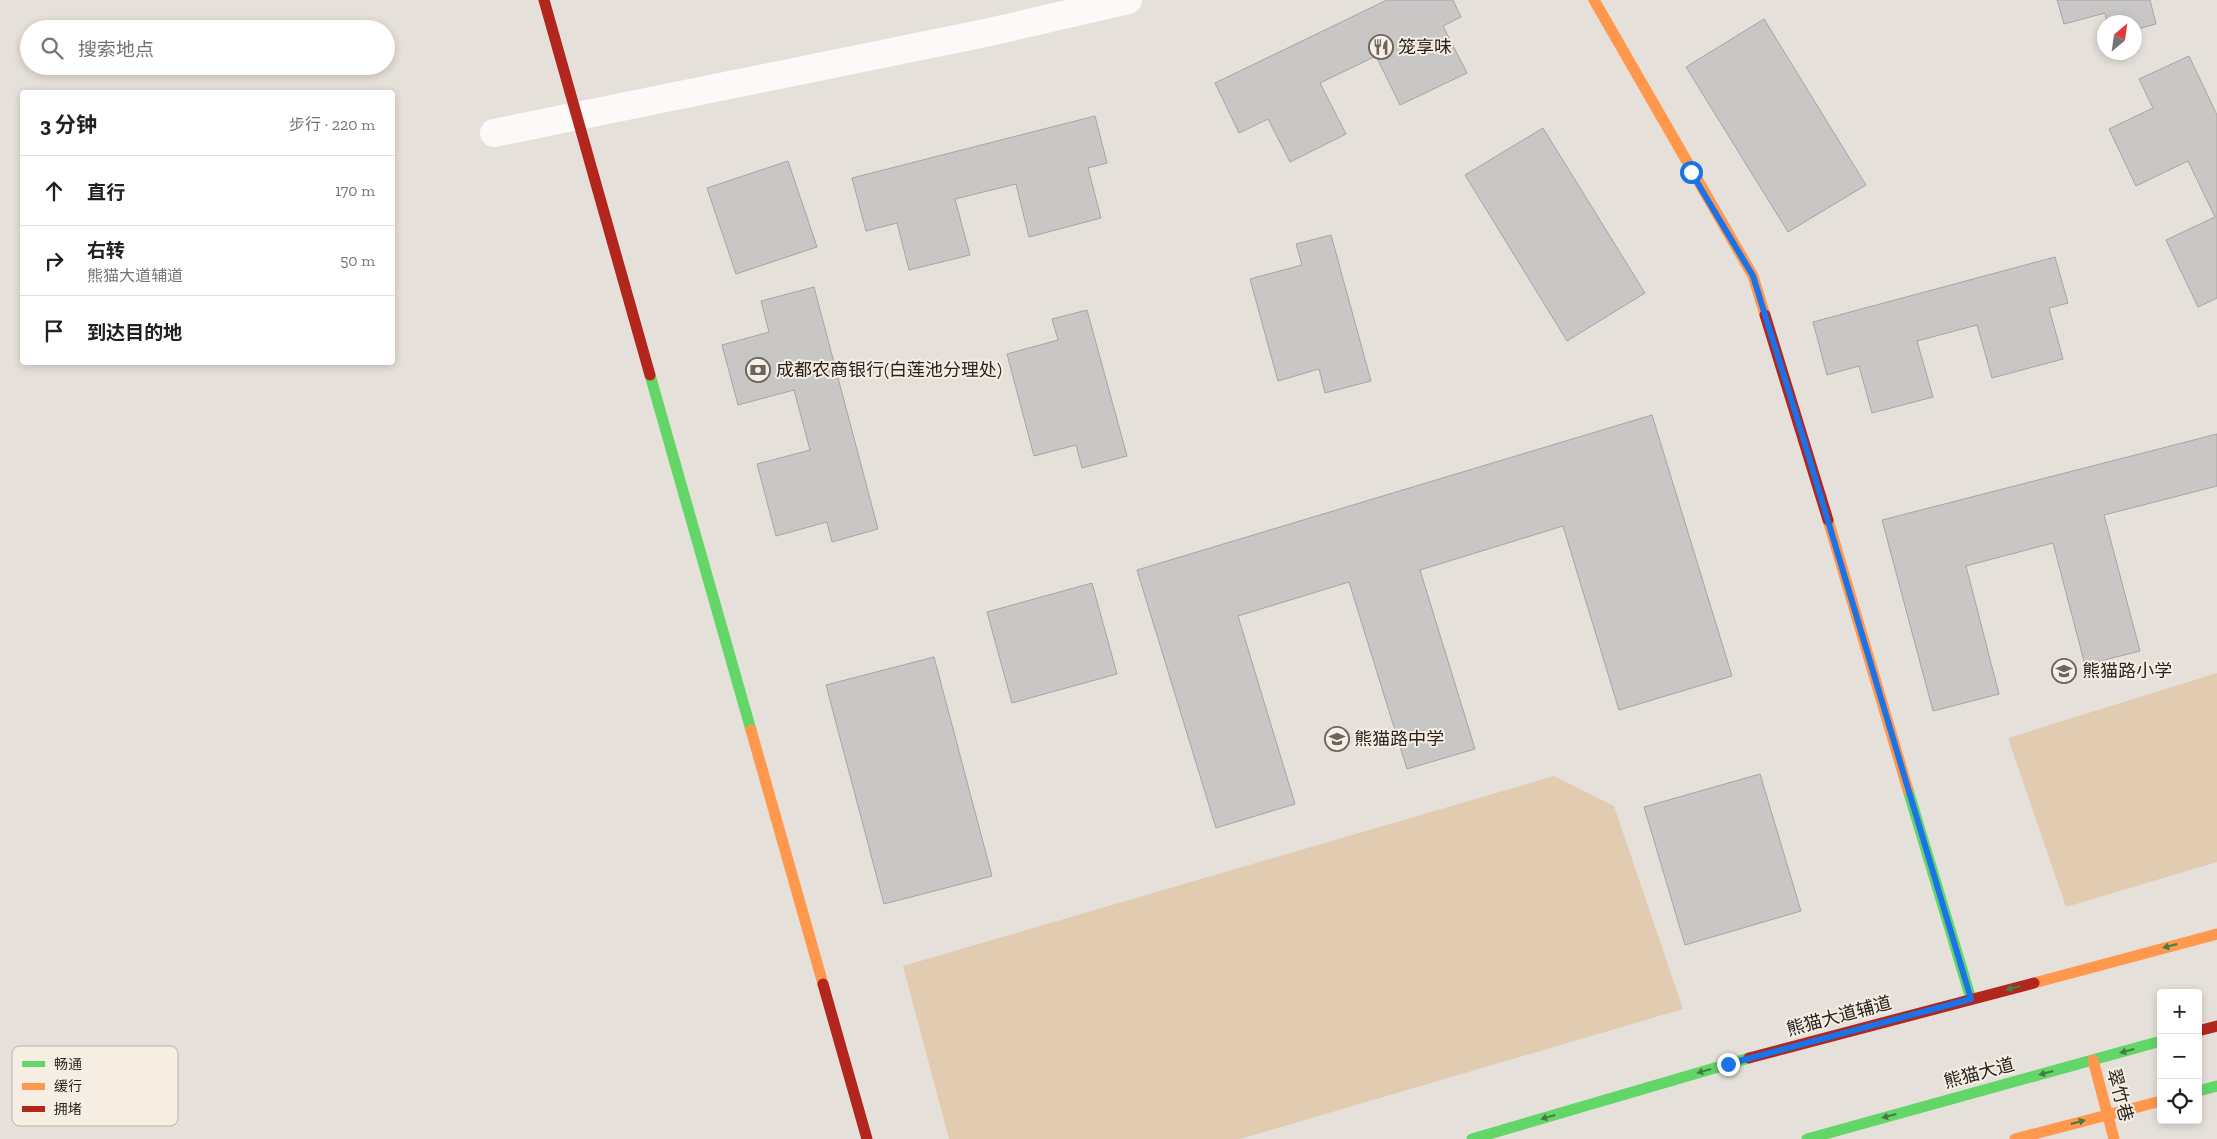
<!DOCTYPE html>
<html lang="zh">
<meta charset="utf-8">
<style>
body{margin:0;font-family:"Zilla Slab","Noto Sans SC",serif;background:#f2f2f2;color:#202124}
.controls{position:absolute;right:15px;bottom:15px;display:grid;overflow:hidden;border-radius:5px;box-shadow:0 2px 8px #0003}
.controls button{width:45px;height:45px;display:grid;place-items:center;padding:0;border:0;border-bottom:1px solid #e0e0e0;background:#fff;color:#202124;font:25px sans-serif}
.compass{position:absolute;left:2097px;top:15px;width:45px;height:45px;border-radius:50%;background:#fff;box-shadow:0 2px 8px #0003;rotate:29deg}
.stop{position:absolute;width:15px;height:15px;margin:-11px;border:4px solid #1a73e8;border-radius:50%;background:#fff}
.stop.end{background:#1a73e8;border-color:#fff;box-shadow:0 1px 5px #0008}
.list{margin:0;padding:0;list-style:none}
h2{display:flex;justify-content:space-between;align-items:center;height:65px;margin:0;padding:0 20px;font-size:21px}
h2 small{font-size:16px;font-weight:400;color:#757577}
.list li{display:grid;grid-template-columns:32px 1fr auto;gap:15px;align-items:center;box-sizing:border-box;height:70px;padding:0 20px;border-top:1px solid #e0e0e0}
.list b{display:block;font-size:19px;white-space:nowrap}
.list p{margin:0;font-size:16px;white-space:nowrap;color:#757577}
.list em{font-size:16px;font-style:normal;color:#757577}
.icon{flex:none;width:28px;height:28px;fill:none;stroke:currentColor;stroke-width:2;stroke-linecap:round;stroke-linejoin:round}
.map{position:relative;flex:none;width:2217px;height:1139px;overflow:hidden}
.search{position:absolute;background:#fff;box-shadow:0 2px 8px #0003;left:20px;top:20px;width:375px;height:55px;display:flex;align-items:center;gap:12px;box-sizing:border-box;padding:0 18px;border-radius:28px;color:#757577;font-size:19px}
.panel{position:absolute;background:#fff;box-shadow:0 2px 8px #0003;left:20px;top:90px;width:375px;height:275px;border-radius:5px}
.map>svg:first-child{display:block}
</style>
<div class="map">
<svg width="2217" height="1139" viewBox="0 0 2217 1139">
<rect width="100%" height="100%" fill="#e6e0da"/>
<path fill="#e1cbb1" d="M 2217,673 L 2217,862 L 2066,907 L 2008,738 Z
M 1554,776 L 1614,806 L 1683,1009 L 1240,1139 L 949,1139 L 903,966 Z"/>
<path fill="#c9c7c6" stroke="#a6a4a3" d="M 1387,0 L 1453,0 L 1461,17 L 1443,26 L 1467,73 L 1400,105 L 1376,56 L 1320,83 L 1346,134 L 1290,162 L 1268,119 L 1239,133 L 1215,83 Z
M 2057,0 L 2150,0 L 2156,24 L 2134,30 L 2134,22 L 2107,22 L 2105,13 L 2064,24 Z
M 1764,19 L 1866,185 L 1788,232 L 1686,67 Z
M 2189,56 L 2217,115 L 2217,298 L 2198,307 L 2166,240 L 2215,217 L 2188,161 L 2136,186 L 2109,129 L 2153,108 L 2139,79 Z
M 1095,116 L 1107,163 L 1088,168 L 1101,218 L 1029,237 L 1016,184 L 955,199 L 970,255 L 909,270 L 897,223 L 866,231 L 852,178 Z
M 1543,128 L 1645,293 L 1567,341 L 1465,175 Z
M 788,161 L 817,247 L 736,274 L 707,188 Z
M 1331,235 L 1371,381 L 1325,393 L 1319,369 L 1278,381 L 1250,279 L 1302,265 L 1296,244 Z
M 2055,257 L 2068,303 L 2049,308 L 2063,359 L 1992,378 L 1977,325 L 1917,341 L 1933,397 L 1872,413 L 1859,366 L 1827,375 L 1813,322 Z
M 814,287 L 878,529 L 832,542 L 827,522 L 776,536 L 757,464 L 810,450 L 794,390 L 738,405 L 722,345 L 769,332 L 761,301 Z
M 1087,310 L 1127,456 L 1082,468 L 1076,445 L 1034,456 L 1007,354 L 1058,340 L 1052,319 Z
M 1652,415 L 1732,676 L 1619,710 L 1563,526 L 1420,570 L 1475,749 L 1407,769 L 1349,582 L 1238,616 L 1295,804 L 1216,828 L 1137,570 Z
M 2217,434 L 2217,486 L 2104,515 L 2140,651 L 2085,665 L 2053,543 L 1966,566 L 1999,694 L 1933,711 L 1882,520 Z
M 1092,583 L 1117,674 L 1012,703 L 987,612 Z
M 934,657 L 992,876 L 884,904 L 826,685 Z
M 1760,774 L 1801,911 L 1685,945 L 1644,807 Z"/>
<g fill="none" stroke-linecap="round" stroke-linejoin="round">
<path stroke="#fbfaf9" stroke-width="28" d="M 494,133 L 990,32 L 1128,0"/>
<path stroke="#63d668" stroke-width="11" d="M 650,375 L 751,730
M 1908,790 L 1971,999
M 2198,1091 L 2217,1086
M 1472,1139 L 1749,1058
M 1807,1139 L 2161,1041"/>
<path stroke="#ff974d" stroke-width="11" d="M 1594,0 L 1753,276 L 1765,315
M 1828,520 L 1908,790
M 751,730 L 823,984
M 2034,983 L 2217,934
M 2093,1060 L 2114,1139
M 2015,1139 L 2161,1101"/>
<path stroke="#b3261e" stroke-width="11" d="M 544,0 L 650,375
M 1765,315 L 1828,520
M 823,984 L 867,1139
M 2198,1031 L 2217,1026
M 1749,1058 L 2034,983"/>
</g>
<defs><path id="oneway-solid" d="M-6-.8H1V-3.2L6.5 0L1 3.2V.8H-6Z" transform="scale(1.25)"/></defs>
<g fill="#457c44">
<use href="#oneway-solid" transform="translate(2170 946) rotate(165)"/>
<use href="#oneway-solid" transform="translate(2013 988) rotate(165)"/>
<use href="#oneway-solid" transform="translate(2127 1051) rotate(165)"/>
<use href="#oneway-solid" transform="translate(1704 1071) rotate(164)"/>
<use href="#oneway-solid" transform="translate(2046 1073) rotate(165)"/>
<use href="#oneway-solid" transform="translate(1889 1116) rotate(165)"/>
<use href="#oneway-solid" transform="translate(1548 1117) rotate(164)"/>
<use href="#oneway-solid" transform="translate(2078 1122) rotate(-15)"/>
</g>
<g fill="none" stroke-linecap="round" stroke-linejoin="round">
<path stroke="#1a73e8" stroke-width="6" d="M 1691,172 L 1753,276 L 1802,434 L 1971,999 L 1728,1064"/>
</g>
<defs>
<symbol id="restaurant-ring" viewBox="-11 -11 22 22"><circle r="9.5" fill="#f7eee3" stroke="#6a6561" stroke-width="1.5"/><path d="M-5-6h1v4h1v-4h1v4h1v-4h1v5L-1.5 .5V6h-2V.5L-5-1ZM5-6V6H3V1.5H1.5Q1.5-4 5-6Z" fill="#6a6561"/></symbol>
<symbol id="bank-ring" viewBox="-11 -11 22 22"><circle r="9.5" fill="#f7eee3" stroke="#6a6561" stroke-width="1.5"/><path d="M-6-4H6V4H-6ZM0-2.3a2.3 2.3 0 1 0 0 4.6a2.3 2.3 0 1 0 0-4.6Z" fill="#6a6561"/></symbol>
<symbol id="school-ring" viewBox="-11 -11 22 22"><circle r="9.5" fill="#f7eee3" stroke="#6a6561" stroke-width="1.5"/><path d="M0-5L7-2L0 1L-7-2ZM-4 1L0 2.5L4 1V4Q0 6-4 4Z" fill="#6a6561"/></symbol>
</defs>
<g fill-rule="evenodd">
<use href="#restaurant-ring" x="1367" y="33" width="28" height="28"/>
<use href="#bank-ring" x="744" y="356" width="28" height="28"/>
<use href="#school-ring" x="2050" y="657" width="28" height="28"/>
<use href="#school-ring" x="1323" y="725" width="28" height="28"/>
</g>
<g text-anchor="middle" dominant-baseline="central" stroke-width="4" stroke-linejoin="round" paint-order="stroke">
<g font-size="18" fill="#272320" stroke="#f7eee3" text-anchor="start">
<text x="1398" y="47">笼享味</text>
<text x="776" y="370">成都农商银行(白莲池分理处)</text>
<text x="2082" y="671">熊猫路小学</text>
<text x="1354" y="739">熊猫路中学</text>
</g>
<g font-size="18" fill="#272320" stroke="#f7eee3">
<text transform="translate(1839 1016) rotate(-15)">熊猫大道辅道</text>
<text transform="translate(1979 1073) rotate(-15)">熊猫大道</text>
<text transform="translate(2120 1095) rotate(75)">翠竹巷</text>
</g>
</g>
<rect x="12" y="1046" width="166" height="80" rx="8" fill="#f7eee3" stroke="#b9b1a8" stroke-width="1"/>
<rect x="22" y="1061" width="23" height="6" fill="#63d668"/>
<rect x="22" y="1083" width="23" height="7" fill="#ff974d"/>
<rect x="22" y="1106" width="23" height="6" fill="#b3261e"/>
<g font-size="14" fill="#272320">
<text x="54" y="1069">畅通</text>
<text x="54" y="1091">缓行</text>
<text x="54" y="1114">拥堵</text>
</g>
</svg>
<div class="controls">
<button>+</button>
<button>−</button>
<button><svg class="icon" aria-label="locate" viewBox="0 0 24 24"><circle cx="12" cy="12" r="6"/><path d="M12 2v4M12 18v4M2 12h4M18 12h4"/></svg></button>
</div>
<svg class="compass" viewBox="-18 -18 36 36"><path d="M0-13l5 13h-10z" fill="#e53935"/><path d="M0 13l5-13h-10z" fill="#757577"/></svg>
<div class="stop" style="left:1691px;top:172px"></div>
<div class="stop end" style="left:1728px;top:1064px"></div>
<div class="search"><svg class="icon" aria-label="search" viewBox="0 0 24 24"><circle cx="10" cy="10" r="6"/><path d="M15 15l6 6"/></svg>搜索地点</div>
<section class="panel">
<h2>3 分钟<small>步行 · 220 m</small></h2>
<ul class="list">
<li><svg class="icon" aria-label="ahead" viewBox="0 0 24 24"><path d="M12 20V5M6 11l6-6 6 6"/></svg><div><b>直行</b></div><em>170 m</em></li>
<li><svg class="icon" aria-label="right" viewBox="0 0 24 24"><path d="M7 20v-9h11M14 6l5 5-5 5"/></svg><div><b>右转</b><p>熊猫大道辅道</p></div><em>50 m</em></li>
<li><svg class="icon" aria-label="arrive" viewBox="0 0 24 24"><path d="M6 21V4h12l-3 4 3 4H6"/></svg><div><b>到达目的地</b></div></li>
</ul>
</section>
</div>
